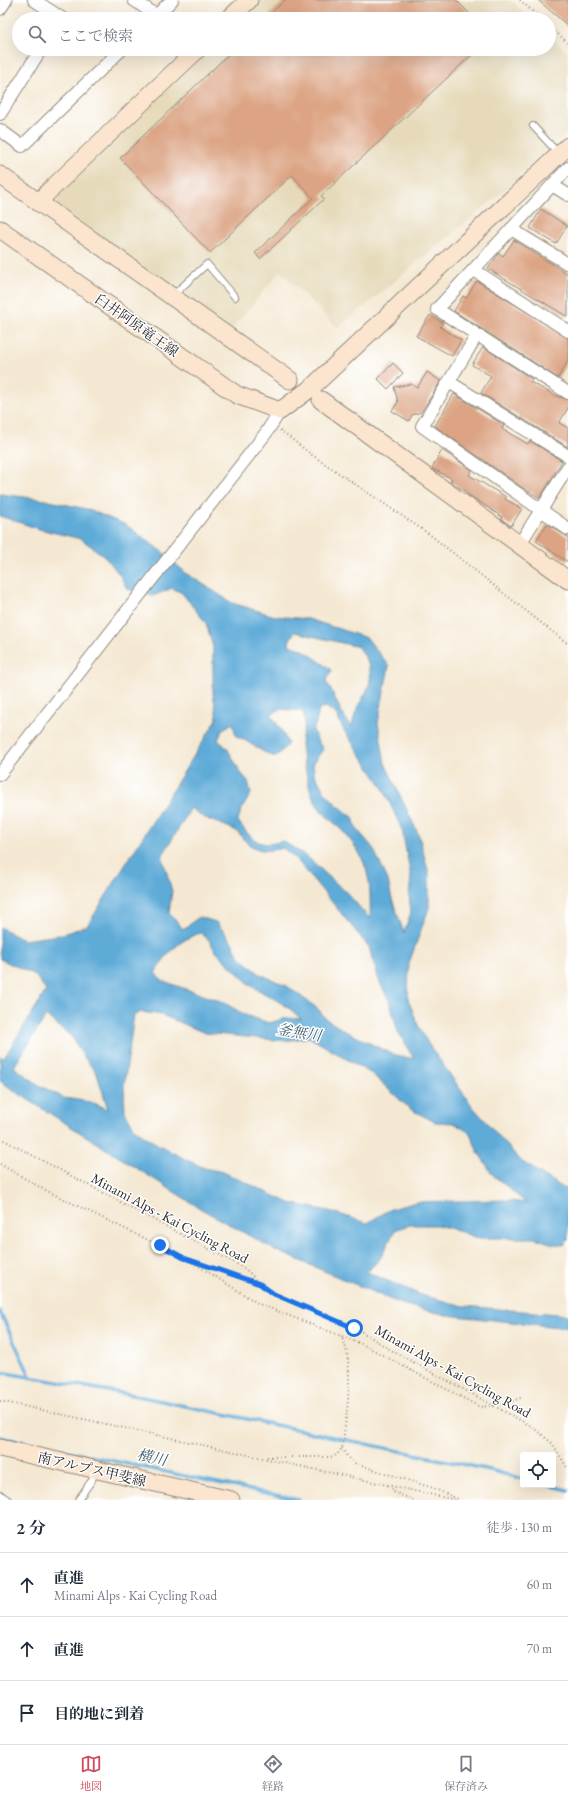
<!DOCTYPE html>
<html lang="ja">
<meta charset="utf-8">
<style>
body{margin:0;font-family:"EB Garamond","Noto Serif JP",serif;background:#f2f2f3;color:#1f2937}
.controls{position:absolute;right:12px;bottom:12px;display:grid;overflow:hidden;border-radius:4px;box-shadow:0 4px 16px #0002}
.controls button{width:36px;height:36px;display:grid;place-items:center;padding:0;border:0;border-bottom:1px solid #e0e1e3;background:#fff;color:#1f2937;font:20px sans-serif}
.stop{position:absolute;width:12px;height:12px;margin:-9px;border:3px solid #1a73e8;border-radius:50%;background:#fff}
.stop.end{background:#1a73e8;border-color:#fff;box-shadow:0 1px 4px #0008}
.list{margin:0;padding:0;list-style:none}
h2{display:flex;justify-content:space-between;align-items:center;height:52px;margin:0;padding:0 16px;font-size:17px}
h2 small{font-size:13px;font-weight:400;color:#747a83}
.list li{display:grid;grid-template-columns:26px 1fr auto;gap:12px;align-items:center;box-sizing:border-box;height:64px;padding:0 16px;border-top:1px solid #e0e1e3}
.list b{display:block;font-size:15px;white-space:nowrap}
.list p{margin:0;font-size:13px;white-space:nowrap;color:#747a83}
.list em{font-size:13px;font-style:normal;color:#747a83}
.icon{flex:none;width:22px;height:22px;fill:none;stroke:currentColor;stroke-width:2;stroke-linecap:round;stroke-linejoin:round}
.map{position:relative;flex:none;width:568px;height:1500px;overflow:hidden}
.search{position:absolute;background:#fff;box-shadow:0 4px 16px #0002;left:12px;right:12px;top:12px;height:44px;display:flex;align-items:center;gap:10px;box-sizing:border-box;padding:0 14px;border-radius:22px;color:#747a83;font-size:15px}
.sheet{height:244px;background:#fff}
nav{display:flex;justify-content:space-around;align-items:center;box-sizing:border-box;height:56px;border-top:1px solid #e0e1e3;background:#fff;font-size:11px;color:#747a83}
nav a{display:grid;justify-items:center;gap:2px}
nav .on{color:#d1495b}
.map>svg:first-child{display:block}
</style>
<div class="map">
<svg width="568" height="1500" viewBox="0 0 568 1500">
<rect width="100%" height="100%" fill="#fff"/>
<filter id="ink" filterUnits="userSpaceOnUse"><feTurbulence type="fractalNoise" baseFrequency=".025" numOctaves="2"/><feDisplacementMap in="SourceGraphic" scale="8" xChannelSelector="R" yChannelSelector="G"/><feConvolveMatrix kernelMatrix="1 2 1 2 8 2 1 2 1" color-interpolation-filters="sRGB"/></filter>
<filter id="wash" filterUnits="userSpaceOnUse"><feTurbulence type="fractalNoise" baseFrequency=".012" numOctaves="4" result="noise"/><feDisplacementMap in="SourceGraphic" scale="16" xChannelSelector="R" yChannelSelector="G"/><feGaussianBlur stdDeviation="0.9" result="paint"/><feColorMatrix in="noise" values="0 0 0 0 0 0 0 0 0 0 0 0 0 0 0 0 0 1.4 0 .05"/><feComposite in="paint" operator="in"/></filter>
<g filter="url(#wash)">
<rect width="100%" height="100%" fill="#f4e8d2"/>
<path fill="#e6daba" d="M 260,0 L 510,0 L 531,19 L 240,19 Z
M 549,36 L 568,53 L 568,131 L 507,188 L 338,328 L 280,271 L 231,330 L 57,205 L 60,191 L 209,49 L 549,49 Z"/>
<path fill="#5fabd8" stroke="#456b82" fill-rule="evenodd" d="M 0,494 L 40,499 L 87,509 L 126,525 L 160,550 L 186,573 L 232,603 L 275,616 L 308,619 L 367,638 L 389,666 L 378,723 L 385,763 L 419,836 L 429,874 L 429,908 L 409,963 L 408,999 L 418,1025 L 429,1045 L 473,1107 L 521,1161 L 568,1191 L 568,1240 L 564,1245 L 553,1244 L 535,1238 L 476,1238 L 457,1230 L 437,1225 L 410,1225 L 395,1230 L 380,1259 L 367,1272 L 421,1295 L 464,1306 L 568,1315 L 568,1328 L 446,1315 L 401,1304 L 275,1250 L 203,1210 L 27,1099 L 0,1081 L 0,1057 L 4,1058 L 46,991 L 35,975 L 0,959 L 0,927 L 23,940 L 60,935 L 87,926 L 217,719 L 213,693 L 213,647 L 206,623 L 182,593 L 172,588 L 153,596 L 127,589 L 120,575 L 103,555 L 81,539 L 39,529 L 0,516 ZM 295,632 L 359,647 C 386,687 357,692 352,727 C 340,713 335,696 326,681 L 332,670 L 302,649 L 289,645 L 290,639 ZM 326,707 L 336,714 L 345,732 L 383,788 L 402,830 L 411,877 L 409,896 L 411,912 L 404,933 L 391,896 L 388,880 L 373,848 L 356,828 L 353,817 L 337,805 L 324,791 L 314,773 L 313,764 L 323,749 L 317,740 L 313,730 L 317,720 L 319,709 ZM 280,709 L 303,711 C 307,728 302,729 301,744 C 301,753 308,780 310,789 C 318,815 330,816 345,834 C 370,861 371,884 370,919 L 347,893 L 305,855 L 282,841 C 259,849 251,839 238,821 L 241,810 L 251,794 L 248,781 L 241,773 L 227,748 L 218,740 L 223,729 L 233,723 L 236,736 C 251,742 261,753 276,757 L 288,744 L 282,731 L 271,715 ZM 191,808 C 203,820 220,823 235,830 C 239,832 241,836 243,839 C 256,852 266,852 283,848 L 297,860 L 369,947 L 379,981 L 389,1000 L 398,1032 L 414,1059 L 394,1055 L 345,1031 L 326,1019 L 318,1009 L 287,986 L 260,974 L 240,957 L 230,939 L 216,922 L 199,917 L 183,929 L 169,913 L 172,891 L 162,856 ZM 201,933 L 209,940 L 216,952 L 250,985 L 288,1007 L 301,1019 L 287,1018 L 269,1023 L 245,1015 L 223,1002 L 163,981 L 155,973 C 165,955 181,938 201,933 ZM 142,1012 L 162,1015 L 205,1033 L 286,1041 L 309,1037 L 372,1074 L 410,1109 L 435,1122 L 454,1123 L 470,1133 L 478,1152 L 493,1175 L 526,1203 L 504,1200 L 416,1202 L 391,1209 L 367,1223 L 329,1211 L 290,1203 L 223,1172 L 204,1168 L 177,1155 L 152,1141 L 135,1129 L 125,1112 L 124,1086 L 134,1015 ZM 46,1016 L 72,1037 L 82,1054 L 97,1074 L 108,1109 L 91,1102 L 64,1098 L 39,1085 L 14,1067 Z"/>
<g fill="none" stroke-linecap="round" stroke-linejoin="round">
<path stroke="#5fabd8" stroke-width="3.5" d="M 0,1312 L 31,1378
M 0,1372 L 133,1395 L 490,1470 L 523,1479
M 0,1437 L 299,1500
M 547,1485 L 568,1490"/>
</g>
<g id="blocks">
<path fill="#dca484" d="M 285,0 L 456,0 L 475,19 L 265,19 Z
M 538,0 L 568,0 L 568,26 Z
M 234,49 L 478,49 L 321,196 L 324,199 L 260,259 L 255,253 L 313,198 L 292,175 L 210,253 L 120,158 Z
M 541,209 L 567,226 L 556,244 L 530,228 Z
M 514,240 L 568,274 L 568,317 L 488,269 L 499,253 L 503,256 Z
M 477,281 L 568,338 L 568,361 L 558,378 L 454,311 L 463,296 L 466,298 Z
M 430,315 L 443,323 L 440,327 L 461,340 L 452,356 L 416,336 Z
M 483,347 L 532,379 L 530,382 L 560,398 L 560,397 L 568,400 L 568,408 L 559,423 L 568,428 L 568,447 L 481,393 L 491,376 L 472,365 Z
M 393,363 L 403,373 L 388,389 L 378,379 Z
M 427,372 L 441,381 L 421,412 L 412,415 L 409,421 L 392,411 L 398,402 L 394,387 L 411,384 L 417,388 Z
M 454,394 L 504,425 L 502,429 L 528,444 L 530,441 L 562,461 L 540,498 L 520,486 L 435,426 Z
M 442,450 L 472,470 L 469,475 L 506,497 L 505,499 L 522,509 L 511,526 L 501,519 L 502,517 L 466,493 L 467,492 L 450,482 L 452,479 L 432,468 Z
M 547,524 L 568,537 L 568,562 L 536,541 Z"/>
</g>
</g>
<g filter="url(#ink)">
<use href="#blocks" fill-opacity="0" stroke="#908a7e" stroke-width="1"/>
<g fill="none" stroke-linecap="round" stroke-linejoin="round">
<defs>
<path id="lane" d="M 533,126 L 558,153
M 172,296 L 207,264 L 235,297
M 0,1494 L 8,1500
M 78,1500 L 92,1480 L 95,1471"/>
<path id="street" d="M 34,0 L 63,19
M 134,0 L 161,19
M 0,9 L 6,0
M 153,19 L 172,0
M 0,114 L 41,49
M 0,130 L 22,146 L 122,49
M 568,168 L 437,309 L 568,393
M 552,185 L 568,195
M 511,229 L 568,264
M 474,270 L 568,331
M 477,335 L 422,426 L 568,529
M 449,382 L 568,456
M 519,545 L 568,467
M 0,774 L 266,433 L 280,411"/>
<path id="secondary" d="M 229,19 L 249,0
M 0,175 L 290,380
M 39,203 L 47,193 L 198,49
M 0,229 L 237,395 L 280,411 L 311,388 L 568,146
M 321,400 L 568,580
M 0,1448 L 231,1500"/>
</defs>
<use href="#lane" stroke="#908a7e" stroke-width="8"/>
<use href="#street" stroke="#908a7e" stroke-width="14"/>
<use href="#secondary" stroke="#908a7e" stroke-width="19"/>
<path stroke="#908a7e" stroke-width="2" stroke-dasharray="1 3" stroke-linecap="butt" d="M 520,0 L 541,19
M 549,26 L 568,43
M 280,430 L 312,455 L 429,534 L 568,644
M 0,1138 L 237,1264 L 249,1272 L 259,1284 L 274,1295 L 354,1327 L 391,1350 L 531,1426 L 552,1443 L 568,1469
M 0,1164 L 43,1189 L 189,1260 L 259,1304 L 362,1344 L 480,1407 L 505,1404 L 523,1397
M 191,1260 L 258,1284
M 0,1401 L 456,1500
M 342,1448 L 348,1458 L 356,1464 L 433,1488 L 460,1500
M 267,1457 L 330,1457 L 337,1455 L 342,1448 C 346,1419 356,1361 341,1336
M 390,1485 L 394,1492 L 413,1500"/>
<use href="#lane" stroke="#fff" stroke-width="6"/>
<use href="#street" stroke="#fff" stroke-width="12"/>
<use href="#secondary" stroke="#fce5cf" stroke-width="17"/>
</g>
</g>
<g fill="none" stroke-linecap="round" stroke-linejoin="round" filter="url(#ink)">
<path stroke="#1a73e8" stroke-width="5" d="M 160,1245 L 184,1258 L 260,1284 L 274,1294 L 354,1328"/>
</g>
<g text-anchor="middle" dominant-baseline="central" stroke-width="3" stroke-linejoin="round" paint-order="stroke">
<g font-size="14" fill="#2b2b2b" stroke="#fff">
<text transform="translate(137 325) rotate(35)">臼井阿原竜王線</text>
<text transform="translate(170 1218) rotate(28)">Minami Alps - Kai Cycling Road</text>
<text transform="translate(453 1371) rotate(29)">Minami Alps - Kai Cycling Road</text>
<text transform="translate(92 1469) rotate(13)">南アルプス甲斐線</text>
</g>
<g font-size="15" font-style="italic" fill="#405e70" stroke="#fff">
<text transform="translate(299 1032) rotate(9)">釜無川</text>
<text transform="translate(152 1457) rotate(12)">横川</text>
</g>
</g>
</svg>
<div class="controls">
<button><svg class="icon" aria-label="locate" viewBox="0 0 24 24"><circle cx="12" cy="12" r="6"/><path d="M12 2v4M12 18v4M2 12h4M18 12h4"/></svg></button>
</div>
<div class="stop" style="left:354px;top:1328px"></div>
<div class="stop end" style="left:160px;top:1245px"></div>
<div class="search"><svg class="icon" aria-label="search" viewBox="0 0 24 24"><circle cx="10" cy="10" r="6"/><path d="M15 15l6 6"/></svg>ここで検索</div>
</div>
<section class="sheet">
<h2>2 分<small>徒歩 · 130 m</small></h2>
<ul class="list">
<li><svg class="icon" aria-label="ahead" viewBox="0 0 24 24"><path d="M12 20V5M6 11l6-6 6 6"/></svg><div><b>直進</b><p>Minami Alps - Kai Cycling Road</p></div><em>60 m</em></li>
<li><svg class="icon" aria-label="ahead" viewBox="0 0 24 24"><path d="M12 20V5M6 11l6-6 6 6"/></svg><div><b>直進</b></div><em>70 m</em></li>
<li><svg class="icon" aria-label="arrive" viewBox="0 0 24 24"><path d="M6 21V4h12l-3 4 3 4H6"/></svg><div><b>目的地に到着</b></div></li>
</ul>
</section>
<nav>
<a class="on"><svg class="icon" aria-label="map" viewBox="0 0 24 24"><path d="M3 6l6-2 6 2 6-2v14l-6 2-6-2-6 2zM9 4v14M15 6v14"/></svg>地図</a>
<a><svg class="icon" aria-label="directions" viewBox="0 0 24 24"><path d="M12 3l9 9-9 9-9-9zM9 14v-3h6M13 9l2 2-2 2"/></svg>経路</a>
<a><svg class="icon" aria-label="saved" viewBox="0 0 24 24"><path d="M7 4h10v16l-5-4-5 4z"/></svg>保存済み</a>
</nav>
